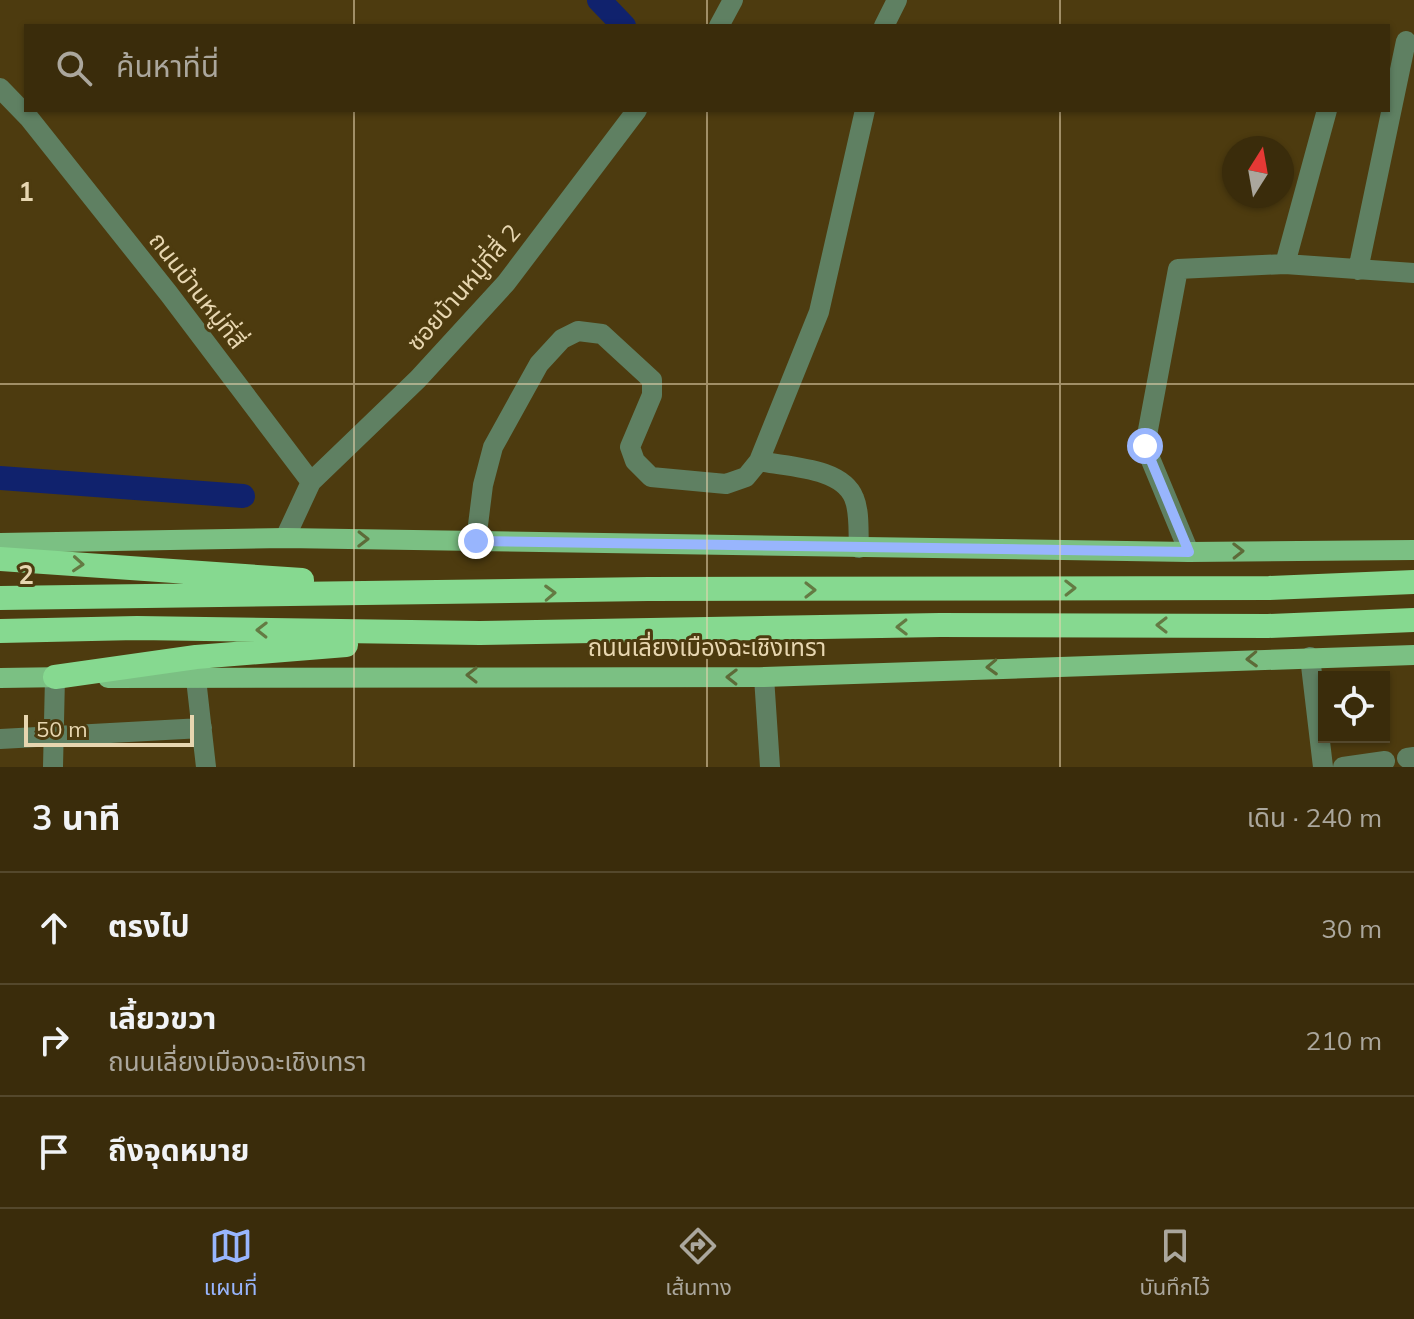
<!DOCTYPE html>
<html lang="th">
<meta charset="utf-8">
<style>
body{margin:0;font-family:Mulish,"Noto Sans Thai",sans-serif;background:#413414;color:#f1f3f6}
.controls{position:absolute;right:24px;bottom:24px;display:grid;overflow:hidden;border-radius:0px;box-shadow:0 2px 6px #0004}
.controls button{width:72px;height:72px;display:grid;place-items:center;padding:0;border:0;border-bottom:2px solid #54482c;background:#3a2c0b;color:#f1f3f6;font:40px sans-serif}
.compass{position:absolute;left:1222px;top:136px;width:72px;height:72px;border-radius:50%;background:#3a2c0b;box-shadow:0 2px 6px #0004;rotate:11deg}
.scale{position:absolute;left:24px;bottom:20px;width:170px;box-sizing:border-box;padding-left:8px;border:4px solid #e7d6b0;border-top:0;font-size:22px;line-height:28px;white-space:nowrap;color:#e7d6b0;-webkit-text-stroke:6px #4d3b0f;paint-order:stroke}
.stop{position:absolute;width:24px;height:24px;margin:-18px;border:6px solid #98b5fd;border-radius:50%;background:#fff}
.stop.end{background:#98b5fd;border-color:#fff;box-shadow:0 2px 8px #0008}
.list{margin:0;padding:0;list-style:none}
h2{display:flex;justify-content:space-between;align-items:center;height:104px;margin:0;padding:0 32px;font-size:34px}
h2 small{font-size:26px;font-weight:400;color:#aba79d}
.list li{display:grid;grid-template-columns:52px 1fr auto;gap:24px;align-items:center;box-sizing:border-box;height:112px;padding:0 32px;border-top:2px solid #54482c}
.list b{display:block;font-size:30px;white-space:nowrap}
.list p{margin:0;font-size:26px;white-space:nowrap;color:#aba79d}
.list em{font-size:26px;font-style:normal;color:#aba79d}
.icon{flex:none;width:44px;height:44px;fill:none;stroke:currentColor;stroke-width:2;stroke-linecap:round;stroke-linejoin:round}
.map{position:relative;flex:none;width:1414px;height:767px;overflow:hidden}
.search{position:absolute;background:#3a2c0b;box-shadow:0 2px 6px #0004;left:24px;right:24px;top:24px;height:88px;display:flex;align-items:center;gap:20px;box-sizing:border-box;padding:0 28px;border-radius:0px;color:#aba79d;font-size:30px}
.sheet{height:440px;background:#3a2c0b}
nav{display:flex;justify-content:space-around;align-items:center;box-sizing:border-box;height:112px;border-top:2px solid #54482c;background:#3a2c0b;font-size:22px;color:#aba79d}
nav a{display:grid;justify-items:center;gap:4px}
nav .on{color:#98b5fd}
.map>svg:first-child{display:block}
</style>
<div class="map">
<svg width="1414" height="767" viewBox="0 0 1414 767">
<rect width="100%" height="100%" fill="#4d3b0f"/>
<g fill="none" stroke-linecap="round" stroke-linejoin="round">
<path stroke="#10226d" stroke-width="24" d="M 599,0 L 624,26
M 0,478 L 243,496"/>
<path stroke="#5f8062" stroke-width="20" d="M 719,26 L 733,0
M 884,26 L 897,0
M 0,88 L 29,118 L 169,294 L 311,482 L 285,538
M 1327,110 L 1285,264 L 1414,273
M 1358,270 L 1406,41
M 759,461 C 787,467 842,467 854,498 C 860,512 858,532 859,548
M 311,482 L 418,379 L 506,283 L 637,110
M 476,541 L 483,485 L 493,447 L 539,364 L 562,339 L 578,331 L 602,334 L 652,380 L 652,395 L 630,447 L 635,461 L 651,477 L 726,484 L 746,477 L 759,461 L 819,312 L 865,110
M 1189,552 L 1145,446 L 1178,269 L 1285,264
M 1310,657 L 1323,767
M 764,677 L 770,767
M 196,679 L 206,767
M 0,739 L 202,728
M 1407,758 L 1414,757
M 53,767 L 55,677
M 1343,767 L 1385,761"/>
<path stroke="#7bc083" stroke-width="20" d="M 0,543 L 285,538 L 1189,552 L 1414,550
M 0,678 L 68,677
M 108,678 L 764,677 L 1414,655"/>
<path stroke="#86d990" stroke-width="24" d="M 0,559 L 302,580
M 0,598 L 648,589 L 1269,588 L 1414,582
M 0,631 L 137,628 L 480,633 L 940,625 L 1268,626 L 1414,620
M 55,677 L 196,657 L 346,645"/>
</g>
<defs><path id="oneway-chevron" d="M-2-3.5L2.5 0L-2 3.5" fill="none" stroke-width="1.6" stroke-linecap="round" stroke-linejoin="round" transform="scale(2)"/></defs>
<g stroke="#5d6a38">
<use href="#oneway-chevron" transform="translate(363 539) rotate(1)"/>
<use href="#oneway-chevron" transform="translate(1238 551) rotate(-1)"/>
<use href="#oneway-chevron" transform="translate(1252 659) rotate(178)"/>
<use href="#oneway-chevron" transform="translate(992 667) rotate(178)"/>
<use href="#oneway-chevron" transform="translate(472 675) rotate(-180)"/>
<use href="#oneway-chevron" transform="translate(732 677) rotate(-179)"/>
</g>
<g stroke="#647a43">
<use href="#oneway-chevron" transform="translate(78 564) rotate(4)"/>
<use href="#oneway-chevron" transform="translate(1070 588) rotate(-1)"/>
<use href="#oneway-chevron" transform="translate(810 590)"/>
<use href="#oneway-chevron" transform="translate(550 593) rotate(-2)"/>
<use href="#oneway-chevron" transform="translate(1162 625) rotate(180)"/>
<use href="#oneway-chevron" transform="translate(902 627) rotate(179)"/>
<use href="#oneway-chevron" transform="translate(262 630) rotate(-179)"/>
</g>
<g fill="none" stroke-linecap="round" stroke-linejoin="round">
<path stroke="#98b5fd" stroke-width="10" d="M 476,541 L 1189,552 L 1145,446"/>
</g>
<path fill="none" stroke="#e7d6b0" stroke-width="2" stroke-opacity="0.55" d="M 354,0 L 354,26M 707,0 L 707,26M 1060,0 L 1060,26M 354,110 L 354,767M 707,110 L 707,767M 1060,110 L 1060,767M 0,384 L 1414,384"/>
<g text-anchor="middle" dominant-baseline="central" stroke-width="6" stroke-linejoin="round" paint-order="stroke">
<g font-size="24" fill="#e7d6b0" stroke="#4d3b0f">
<text transform="translate(463 287) rotate(-49)">ซอยบ้านหมู่ที่สี่ 2</text>
<text transform="translate(198 290) rotate(52)">ถนนบ้านหมู่ที่สี่</text>
<text x="707" y="647">ถนนเลี่ยงเมืองฉะเชิงเทรา</text>
</g>
</g>
<g font-size="26" text-anchor="middle" font-weight="bold" fill="#e7d6b0" stroke="#4d3b0f" stroke-width="6" stroke-linejoin="round" paint-order="stroke">
<text x="26" y="201">1</text>
<text x="26" y="584">2</text>
</g>
</svg>
<div class="controls">
<button><svg class="icon" aria-label="locate" viewBox="0 0 24 24"><circle cx="12" cy="12" r="6"/><path d="M12 2v4M12 18v4M2 12h4M18 12h4"/></svg></button>
</div>
<svg class="compass" viewBox="-18 -18 36 36"><path d="M0-13l5 13h-10z" fill="#e53935"/><path d="M0 13l5-13h-10z" fill="#aba79d"/></svg>
<div class="scale">50 m</div>
<div class="stop" style="left:1145px;top:446px"></div>
<div class="stop end" style="left:476px;top:541px"></div>
<div class="search"><svg class="icon" aria-label="search" viewBox="0 0 24 24"><circle cx="10" cy="10" r="6"/><path d="M15 15l6 6"/></svg>ค้นหาที่นี่</div>
</div>
<section class="sheet">
<h2>3 นาที<small>เดิน · 240 m</small></h2>
<ul class="list">
<li><svg class="icon" aria-label="ahead" viewBox="0 0 24 24"><path d="M12 20V5M6 11l6-6 6 6"/></svg><div><b>ตรงไป</b></div><em>30 m</em></li>
<li><svg class="icon" aria-label="right" viewBox="0 0 24 24"><path d="M7 20v-9h11M14 6l5 5-5 5"/></svg><div><b>เลี้ยวขวา</b><p>ถนนเลี่ยงเมืองฉะเชิงเทรา</p></div><em>210 m</em></li>
<li><svg class="icon" aria-label="arrive" viewBox="0 0 24 24"><path d="M6 21V4h12l-3 4 3 4H6"/></svg><div><b>ถึงจุดหมาย</b></div></li>
</ul>
</section>
<nav>
<a class="on"><svg class="icon" aria-label="map" viewBox="0 0 24 24"><path d="M3 6l6-2 6 2 6-2v14l-6 2-6-2-6 2zM9 4v14M15 6v14"/></svg>แผนที่</a>
<a><svg class="icon" aria-label="directions" viewBox="0 0 24 24"><path d="M12 3l9 9-9 9-9-9zM9 14v-3h6M13 9l2 2-2 2"/></svg>เส้นทาง</a>
<a><svg class="icon" aria-label="saved" viewBox="0 0 24 24"><path d="M7 4h10v16l-5-4-5 4z"/></svg>บันทึกไว้</a>
</nav>
